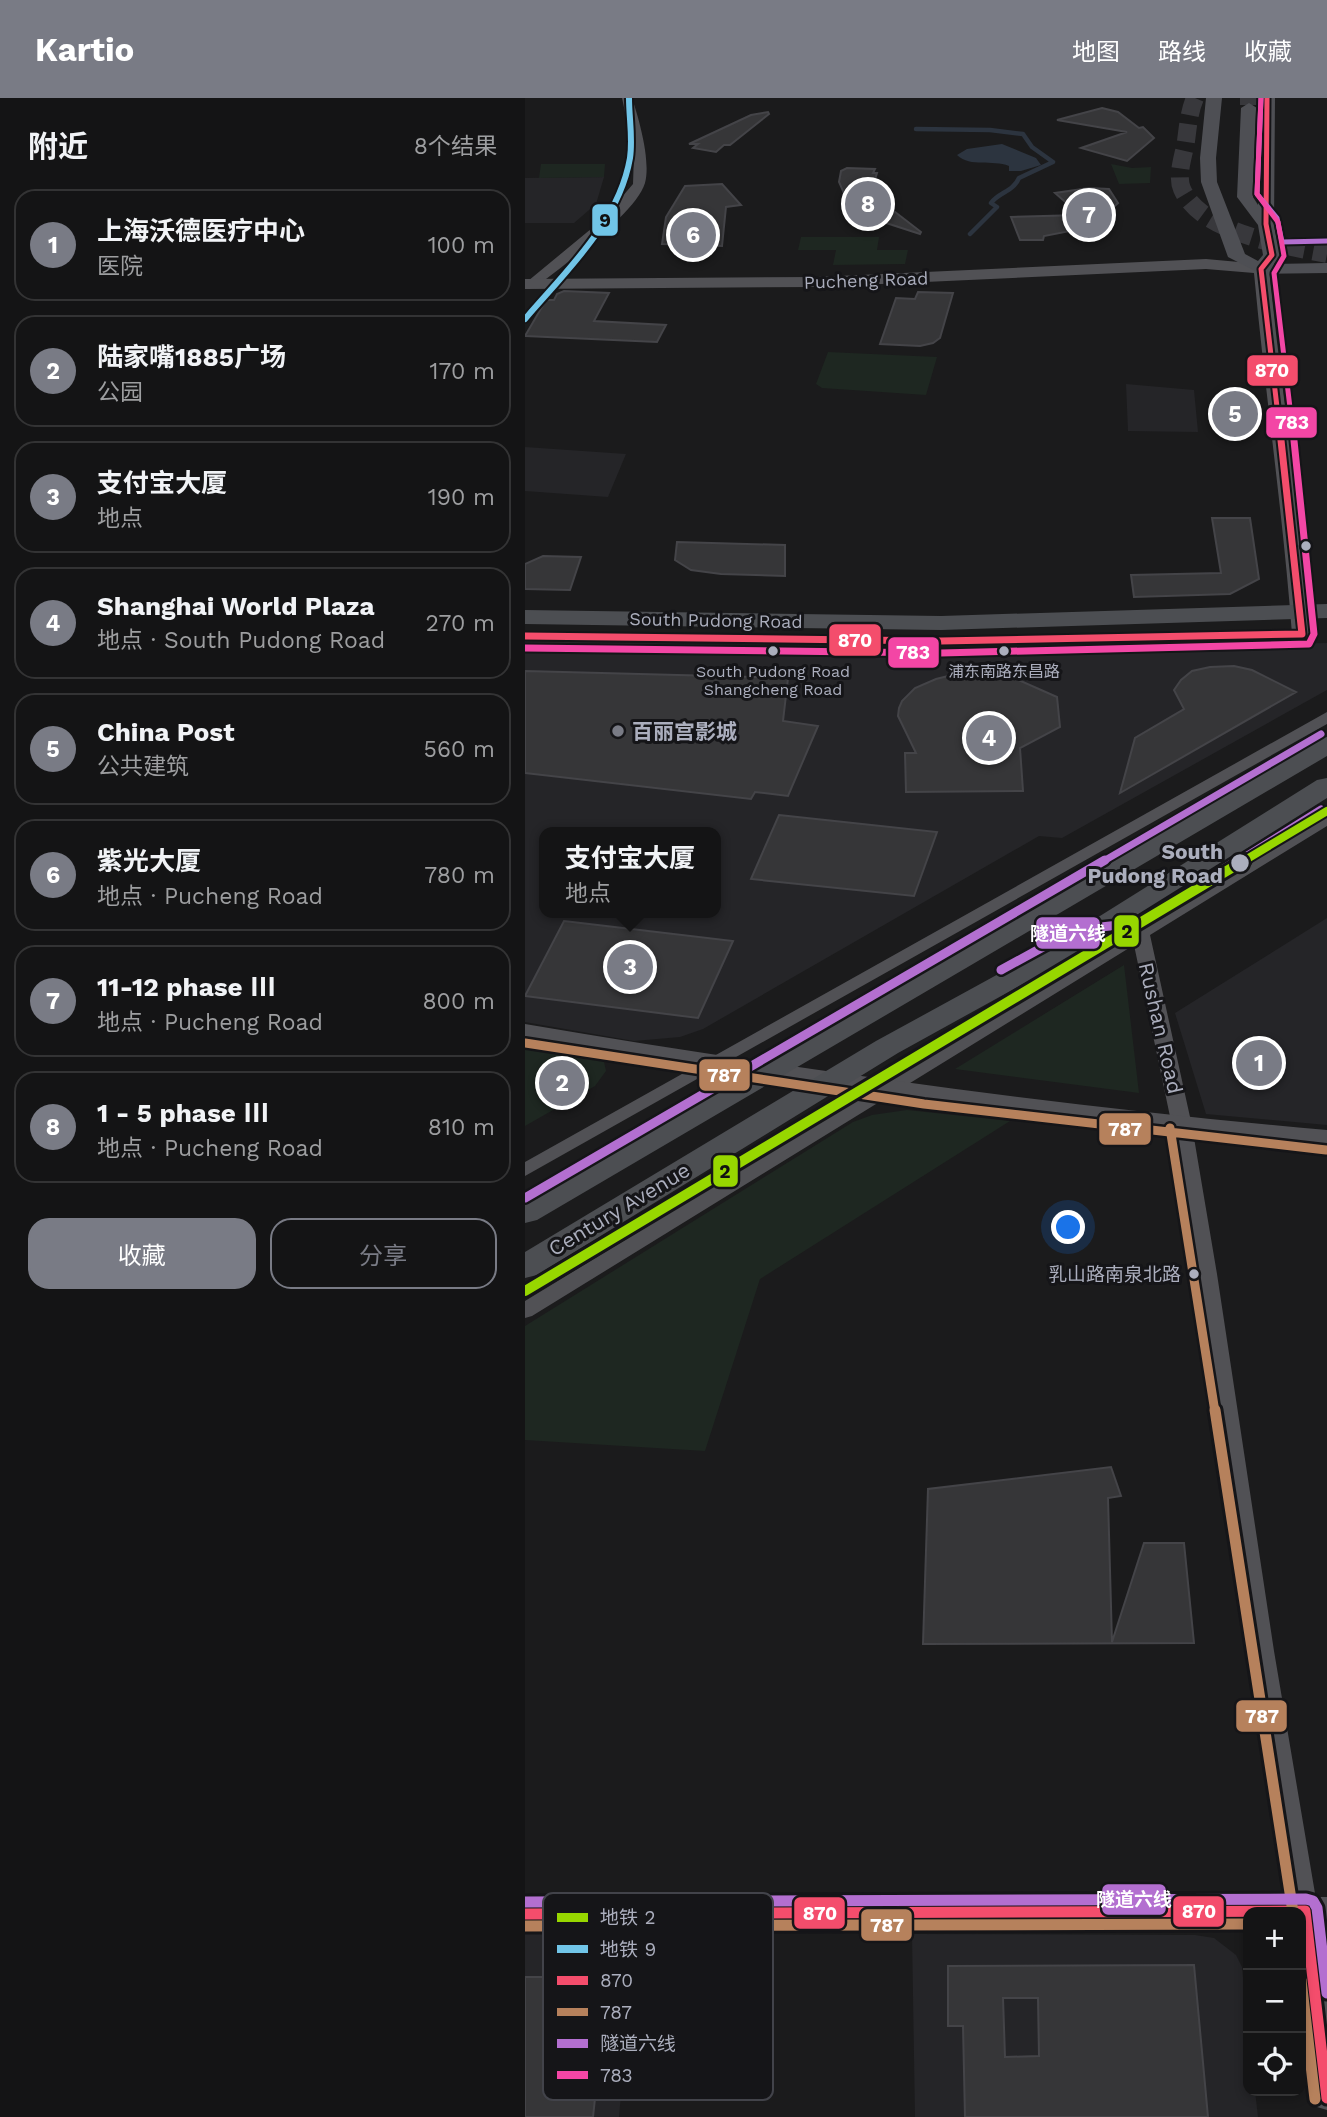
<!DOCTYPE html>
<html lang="zh">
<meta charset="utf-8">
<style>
body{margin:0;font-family:"Work Sans","Noto Sans SC",sans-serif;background:#212122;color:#f1f3f6}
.controls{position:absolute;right:21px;bottom:21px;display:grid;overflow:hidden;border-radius:14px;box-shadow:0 4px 10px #0003}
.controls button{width:63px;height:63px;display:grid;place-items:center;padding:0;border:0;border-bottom:2px solid #333334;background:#141415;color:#f1f3f6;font:35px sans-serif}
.you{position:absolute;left:544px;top:1130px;width:24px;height:24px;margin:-18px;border:5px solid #fff;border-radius:50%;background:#1a73e8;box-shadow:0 0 0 10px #1a73e833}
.badge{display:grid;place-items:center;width:46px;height:46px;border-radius:50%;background:#797b85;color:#fff;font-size:23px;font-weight:700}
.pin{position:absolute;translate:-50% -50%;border:4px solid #fff;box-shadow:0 2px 7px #0006}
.popup{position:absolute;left:14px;top:729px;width:182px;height:91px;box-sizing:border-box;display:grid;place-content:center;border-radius:14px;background:#141415;filter:drop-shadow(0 2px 5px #0005);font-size:23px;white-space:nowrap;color:#9d9ea0}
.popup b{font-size:26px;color:#f1f3f6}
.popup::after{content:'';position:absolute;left:50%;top:100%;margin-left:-14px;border:14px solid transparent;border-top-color:#141415}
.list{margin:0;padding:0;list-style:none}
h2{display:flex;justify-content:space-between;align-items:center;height:91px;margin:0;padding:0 28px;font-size:30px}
h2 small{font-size:23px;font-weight:400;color:#9d9ea0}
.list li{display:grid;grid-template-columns:46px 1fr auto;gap:21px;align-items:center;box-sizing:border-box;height:112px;margin:0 14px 14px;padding:0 14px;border:2px solid #333334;border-radius:21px}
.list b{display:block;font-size:26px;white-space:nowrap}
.list p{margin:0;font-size:23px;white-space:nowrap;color:#9d9ea0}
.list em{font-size:23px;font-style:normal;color:#9d9ea0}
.actions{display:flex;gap:14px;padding:21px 28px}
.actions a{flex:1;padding:16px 0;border:2px solid #797b85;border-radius:21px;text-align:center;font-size:24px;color:#797b85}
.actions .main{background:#797b85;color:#fff}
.icon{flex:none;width:38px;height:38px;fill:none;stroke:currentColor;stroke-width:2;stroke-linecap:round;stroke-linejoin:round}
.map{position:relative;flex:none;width:802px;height:2019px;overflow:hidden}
header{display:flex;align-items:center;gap:42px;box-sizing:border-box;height:98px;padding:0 35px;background:#797b85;color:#fff}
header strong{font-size:33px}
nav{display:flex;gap:38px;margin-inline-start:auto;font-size:24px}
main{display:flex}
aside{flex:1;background:#141415}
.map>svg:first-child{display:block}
</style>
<header>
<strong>Kartio</strong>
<nav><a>地图</a><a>路线</a><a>收藏</a></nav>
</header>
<main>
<aside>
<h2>附近<small>8个结果</small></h2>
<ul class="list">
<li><span class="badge">1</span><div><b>上海沃德医疗中心</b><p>医院</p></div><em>100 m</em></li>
<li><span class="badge">2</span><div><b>陆家嘴1885广场</b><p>公园</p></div><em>170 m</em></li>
<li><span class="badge">3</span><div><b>支付宝大厦</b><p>地点</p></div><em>190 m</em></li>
<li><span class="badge">4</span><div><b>Shanghai World Plaza</b><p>地点 · South Pudong Road</p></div><em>270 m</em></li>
<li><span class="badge">5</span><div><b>China Post</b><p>公共建筑</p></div><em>560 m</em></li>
<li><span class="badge">6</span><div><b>紫光大厦</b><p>地点 · Pucheng Road</p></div><em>780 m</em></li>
<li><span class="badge">7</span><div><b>11-12 phase Ⅲ</b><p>地点 · Pucheng Road</p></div><em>800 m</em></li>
<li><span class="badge">8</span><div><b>1 - 5 phase Ⅲ</b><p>地点 · Pucheng Road</p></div><em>810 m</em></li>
</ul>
<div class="actions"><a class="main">收藏</a><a>分享</a></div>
</aside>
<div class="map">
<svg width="802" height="2019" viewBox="0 0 802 2019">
<rect width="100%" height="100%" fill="#1b1b1c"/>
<path fill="#252528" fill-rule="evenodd" d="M 79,79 L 71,106 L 49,125 L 0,125 L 0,80 Z
M 601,286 L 669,292 L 673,334 L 603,333 Z
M 0,349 L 101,356 L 83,399 L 0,393 Z
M 0,543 L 469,552 L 802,545 L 802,592 L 537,740 L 514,738 L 178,931 L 155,939 L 109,943 L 0,924 ZM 19,734 L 191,734 L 191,815 L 19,815 Z
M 802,820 L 802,1027 L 681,1016 L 650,915 Z
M 110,1835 L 94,2019 L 0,2019 L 0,1836 Z
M 387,1836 L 670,1837 L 689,1840 L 711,1857 L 717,1869 L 723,1930 L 723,1993 L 730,1993 L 733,2019 L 390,2019 Z"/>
<path fill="#1e2721" d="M 16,66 L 80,66 L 79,79 L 14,80 Z
M 586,66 L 607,70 L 626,69 L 625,85 L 594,86 Z
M 276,139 L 354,139 L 352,152 L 383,152 L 380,166 L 308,167 L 311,152 L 273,152 Z
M 303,254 L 412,259 L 401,297 L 297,290 L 291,286 Z
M 599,867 L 614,995 L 430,971 Z
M 0,947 L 71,960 L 79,964 L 81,973 L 70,988 L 0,1028 Z
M 382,1012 L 485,1023 L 235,1181 L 180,1353 L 0,1342 L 0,1228 L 328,1024 L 347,1017 Z"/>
<path fill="#2c343f" d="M 477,46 L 511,60 L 516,67 L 496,73 L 484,73 L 484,68 C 467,61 446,70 432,57 L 442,51 Z"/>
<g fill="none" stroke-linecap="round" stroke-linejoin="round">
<path stroke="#2c343f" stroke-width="4.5" d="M 391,31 L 465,32 L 498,36 L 507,49 L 528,64 L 494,80 C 488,94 474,94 466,105 L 472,109 L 445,136"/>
</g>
<path fill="#363638" stroke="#444448" stroke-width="2" fill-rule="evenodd" d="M 577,10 L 593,14 L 614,30 L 618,29 L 629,40 L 602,63 L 556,50 L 602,34 L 532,22 Z
M 243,14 L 244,16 L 205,47 L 199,47 L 191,54 L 168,50 L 173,46 L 164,46 L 226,17 Z
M 322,70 L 350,71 L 348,75 L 352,75 L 348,88 L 352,100 L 396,134 L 395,136 L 352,122 L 333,113 L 321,100 L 314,84 L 316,73 Z
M 197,86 L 216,107 L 201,109 L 197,148 L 137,146 L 141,119 L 160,88 Z
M 564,90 L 584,91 L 593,105 L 580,117 L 581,126 L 519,138 L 518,142 L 495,142 L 486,119 L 555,117 L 530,95 Z
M 39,193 L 84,195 L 69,223 L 141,227 L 132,244 L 0,238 L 21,202 L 29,202 L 32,196 Z
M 393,194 L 428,195 L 415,240 L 408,245 L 395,248 L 355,246 L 371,200 L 390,201 Z
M 687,420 L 725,420 L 734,481 L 705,496 L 609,499 L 606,477 L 696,475 Z
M 152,444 L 260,447 L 260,478 L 196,476 L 166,472 L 150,462 Z
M 18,458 L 56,459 L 45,492 L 0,491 L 0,466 Z
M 709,568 L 727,572 L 771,594 L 595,695 L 610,640 L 659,611 L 649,592 L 656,582 L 667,573 L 685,569 Z
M 0,573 L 263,580 L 258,623 L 293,628 L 263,698 L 230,694 L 226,701 L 0,675 Z
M 431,576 L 436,580 L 489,580 L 532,599 L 535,629 L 495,650 L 498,693 L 381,694 L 380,655 L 391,655 L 373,618 L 374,610 L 377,603 L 390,590 L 411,581 Z
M 254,717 L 412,734 L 389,798 L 226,781 Z
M 39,823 L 208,843 L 173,920 L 0,898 Z
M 586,1369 L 596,1398 L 583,1400 L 587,1544 L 619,1445 L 659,1445 L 669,1545 L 398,1546 L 403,1391 Z
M 669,1867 L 683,2019 L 440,2019 L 438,1928 L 423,1928 L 423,1868 ZM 478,1900 L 513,1900 L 514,1958 L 480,1959 Z
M 0,1879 L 67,1879 L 53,1991 L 71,1991 L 68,2019 L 0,2019 Z"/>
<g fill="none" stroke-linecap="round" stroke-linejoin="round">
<path stroke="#38383c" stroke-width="18" stroke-dasharray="18 9" stroke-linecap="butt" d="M 670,0 C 664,14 663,28 661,43 C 659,57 651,77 657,91 C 676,135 760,148 802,156
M 724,0 L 724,7"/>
<path fill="#515155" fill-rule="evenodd" d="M 97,0 L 107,0 C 114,21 126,63 120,85 C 110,117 38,167 11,189 L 3,189 L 3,183 L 78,121 L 108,86 L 109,56 Z
M 802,614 L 802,626 L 0,1078 L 0,1064 Z
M 802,716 L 802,728 L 625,837 L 667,1028 L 692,1176 L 749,1553 L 793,1813 L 802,1885 L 802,2012 L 792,2009 L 788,2000 L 776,1892 L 776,1814 L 767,1814 L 725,1553 L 672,1176 L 647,1028 L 609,847 L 7,1218 L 0,1220 L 0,1203 L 585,846 L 553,849 L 544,844 L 547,840 L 606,833 Z"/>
<path fill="#515155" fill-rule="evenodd" d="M 681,161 L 736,166 L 744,171 C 756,293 776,414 787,536 L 784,540 L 770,540 L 767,536 C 758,415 740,295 729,175 L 681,171 L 291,189 L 0,191 L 0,181 L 291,179 Z
M 0,926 C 266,971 533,1008 802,1032 L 802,1048 C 533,1023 266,985 0,940 Z
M 802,1799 L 802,1827 L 776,1827 L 776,1814 L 723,1814 L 723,1827 L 0,1830 L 0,1802 Z"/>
<path fill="#4e4f54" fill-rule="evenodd" d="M 681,0 L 697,0 L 691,60 L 692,84 L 720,156 L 733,163 L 738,157 L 733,127 L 712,99 L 716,10 L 724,5 L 732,10 L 728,99 L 733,107 L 734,0 L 750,0 L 749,126 L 756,157 L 749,166 L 802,165 L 802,175 L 736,176 L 703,159 L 676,84 L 675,60 Z"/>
<path fill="#4c4e52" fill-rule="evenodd" d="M 802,506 L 802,520 L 416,532 L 0,526 L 0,512 L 416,518 Z
M 802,639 L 802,658 L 12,1122 L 0,1125 L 0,1100 L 793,641 Z
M 802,680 L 802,700 L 563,850 L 373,955 L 12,1177 L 0,1180 L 0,1154 L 351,943 L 543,838 L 792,682 Z"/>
<defs>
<path id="bus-1-far2" d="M 742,0 L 741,126 L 747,157 L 736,171 L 755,335"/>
<path id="bus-1-far1" d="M 0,538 L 416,543 L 777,536 L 755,333"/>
<path id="bus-1" d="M 0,1816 L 780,1813 L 802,2000"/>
<path id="bus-2-far1" d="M 0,945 L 399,1006 L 801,1052
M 645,1030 L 690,1314"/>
<path id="bus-2" d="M 690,1312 L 768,1814
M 0,1828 L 723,1826
M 776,1882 L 790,2001"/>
<path id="bus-3-far3" d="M 736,0 L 732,96 L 752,120 L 757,144 L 802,143"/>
<path id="bus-3-far2" d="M 577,764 L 796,636
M 711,764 L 796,711"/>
<path id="bus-3-far1" d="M 476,872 L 549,832 L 612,825 L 713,762
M 0,1100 L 580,762"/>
<path id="bus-3" d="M 0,1804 L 781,1801 L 788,1803 L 792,1810 L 802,1895"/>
<path id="bus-4-far1" d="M 736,0 L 732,96 L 753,124 L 759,158 L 749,175 L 768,335"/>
<path id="bus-4" d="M 0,550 L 416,555 L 784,546 L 789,536 L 768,333"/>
</defs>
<use href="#bus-1-far2" stroke="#151518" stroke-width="9"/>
<use href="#bus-1-far1" stroke="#151518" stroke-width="11"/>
<use href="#bus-1" stroke="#151518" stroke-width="17"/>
<use href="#bus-2-far1" stroke="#151518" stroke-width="14"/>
<use href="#bus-2" stroke="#151518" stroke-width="17"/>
<use href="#bus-3-far3" stroke="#151518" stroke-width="9"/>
<use href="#bus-3-far2" stroke="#151518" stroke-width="11"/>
<use href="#bus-3-far1" stroke="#151518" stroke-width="14"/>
<use href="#bus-3" stroke="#151518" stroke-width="17"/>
<use href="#bus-4-far1" stroke="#151518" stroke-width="9"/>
<use href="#bus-4" stroke="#151518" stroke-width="11"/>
<use href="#bus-1-far2" stroke="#f44d6c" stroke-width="5"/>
<use href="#bus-1-far1" stroke="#f44d6c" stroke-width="7"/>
<use href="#bus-1" stroke="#f44d6c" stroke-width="11"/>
<use href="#bus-2-far1" stroke="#b6815c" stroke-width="9"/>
<use href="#bus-2" stroke="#b6815c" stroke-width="11"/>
<use href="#bus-3-far3" stroke="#b36fd0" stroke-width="5"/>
<use href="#bus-3-far2" stroke="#b36fd0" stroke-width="7"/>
<use href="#bus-3-far1" stroke="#b36fd0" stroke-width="9"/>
<use href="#bus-3" stroke="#b36fd0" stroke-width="11"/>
<use href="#bus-4-far1" stroke="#f346a5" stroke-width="5"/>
<use href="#bus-4" stroke="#f346a5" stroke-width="7"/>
<defs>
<path id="metro-1-far1" d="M 717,764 L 802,713"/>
<path id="metro-1" d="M 0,1193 L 720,762"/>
<path id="metro-2" d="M 0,221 C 41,173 94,124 105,60 C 108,40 104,20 104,0"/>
</defs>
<use href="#metro-1-far1" stroke="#151518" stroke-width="12"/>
<use href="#metro-1" stroke="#151518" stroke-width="16"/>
<use href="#metro-2" stroke="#151518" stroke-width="10"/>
<use href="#metro-1-far1" stroke="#97d700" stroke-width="8"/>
<use href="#metro-1" stroke="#97d700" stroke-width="10"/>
<use href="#metro-2" stroke="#71c5e8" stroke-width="6"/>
</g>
<g fill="#abaebd" stroke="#151518" stroke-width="2.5">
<circle cx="781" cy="448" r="6"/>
<circle cx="248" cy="553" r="6"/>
<circle cx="479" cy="553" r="6"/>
<circle cx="715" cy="765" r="10"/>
<circle cx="669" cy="1176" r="6"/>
</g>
<circle fill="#797b85" stroke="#151518" stroke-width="2.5" cx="93" cy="633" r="7"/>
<g text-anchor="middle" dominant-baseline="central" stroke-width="6" stroke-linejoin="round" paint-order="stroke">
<g font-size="16" fill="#abaebd" stroke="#151518">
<text x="248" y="573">South Pudong Road<tspan x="248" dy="18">Shangcheng Road</tspan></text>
<text x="479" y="573">浦东南路东昌路</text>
</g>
<g font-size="18" fill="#abaebd" stroke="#151518">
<text transform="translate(341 182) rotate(-2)">Pucheng Road</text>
<text transform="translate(191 522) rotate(1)">South Pudong Road</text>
</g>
<g font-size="19" fill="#abaebd" stroke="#151518" text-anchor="end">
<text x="656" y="1176">乳山路南泉北路</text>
</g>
<g font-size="21" font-weight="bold" fill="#abaebd" stroke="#151518" text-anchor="start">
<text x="107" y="633">百丽宫影城</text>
</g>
<g font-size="21" font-weight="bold" fill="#abaebd" stroke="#151518" text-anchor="end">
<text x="698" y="753">South<tspan x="698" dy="24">Pudong Road</tspan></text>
</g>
<g font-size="21" fill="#abaebd" stroke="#151518">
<text transform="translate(636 930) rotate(77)">Rushan Road</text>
<text transform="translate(94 1111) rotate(-31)">Century Avenue</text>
</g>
</g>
<rect x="18" y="1795" width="230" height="207" rx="10" fill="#151518" stroke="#42434a" stroke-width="2"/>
<rect x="32" y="1815" width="31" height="9" fill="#97d700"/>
<rect x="32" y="1847" width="31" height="8" fill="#71c5e8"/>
<rect x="32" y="1878" width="31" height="9" fill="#f44d6c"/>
<rect x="32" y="1910" width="31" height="8" fill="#b6815c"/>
<rect x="32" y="1941" width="31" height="9" fill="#b36fd0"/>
<rect x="32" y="1973" width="31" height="8" fill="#f346a5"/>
<g font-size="19" fill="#abaebd">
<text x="75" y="1826">地铁 2</text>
<text x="75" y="1858">地铁 9</text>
<text x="75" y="1889">870</text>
<text x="75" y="1921">787</text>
<text x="75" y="1952">隧道六线</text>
<text x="75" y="1984">783</text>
</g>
<g stroke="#151518" stroke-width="2.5">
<rect x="66" y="105" width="28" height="34" rx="7" fill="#71c5e8"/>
<rect x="721" y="256" width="53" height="33" rx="7" fill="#f44d6c"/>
<rect x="740" y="308" width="53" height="33" rx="7" fill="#f346a5"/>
<rect x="303" y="525" width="54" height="34" rx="7" fill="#f44d6c"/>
<rect x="362" y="538" width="53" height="33" rx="7" fill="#f346a5"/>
<rect x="588" y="816" width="27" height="34" rx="7" fill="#97d700"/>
<rect x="510" y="818" width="66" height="34" rx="7" fill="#b36fd0"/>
<rect x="173" y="960" width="53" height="34" rx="7" fill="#b6815c"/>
<rect x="573" y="1014" width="54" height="34" rx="7" fill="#b6815c"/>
<rect x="187" y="1056" width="27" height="34" rx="7" fill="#97d700"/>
<rect x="710" y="1601" width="53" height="34" rx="7" fill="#b6815c"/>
<rect x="576" y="1785" width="66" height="33" rx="7" fill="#b36fd0"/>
<rect x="647" y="1797" width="53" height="33" rx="7" fill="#f44d6c"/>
<rect x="268" y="1798" width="53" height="34" rx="7" fill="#f44d6c"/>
<rect x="335" y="1810" width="53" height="34" rx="7" fill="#b6815c"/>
</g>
<g font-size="19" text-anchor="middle" font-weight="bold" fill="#fff">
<text x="747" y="279">870</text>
<text x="767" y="331">783</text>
<text x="330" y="549">870</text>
<text x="388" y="561">783</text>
<text x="543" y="842">隧道六线</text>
<text x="199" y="984">787</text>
<text x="600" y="1038">787</text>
<text x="737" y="1625">787</text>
<text x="609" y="1808">隧道六线</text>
<text x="674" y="1820">870</text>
<text x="295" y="1822">870</text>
<text x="362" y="1834">787</text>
</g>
<g font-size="19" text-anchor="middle" font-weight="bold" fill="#111">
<text x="80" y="129">9</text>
<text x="602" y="840">2</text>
<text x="200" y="1080">2</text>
</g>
</svg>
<div class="controls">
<button>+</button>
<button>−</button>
<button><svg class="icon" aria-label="locate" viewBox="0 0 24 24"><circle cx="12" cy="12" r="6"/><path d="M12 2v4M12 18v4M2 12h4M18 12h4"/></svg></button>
</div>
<div class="you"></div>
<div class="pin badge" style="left:734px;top:965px">1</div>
<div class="pin badge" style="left:37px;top:985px">2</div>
<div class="pin badge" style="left:105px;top:869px">3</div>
<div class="popup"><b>支付宝大厦</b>地点</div>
<div class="pin badge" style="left:464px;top:640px">4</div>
<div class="pin badge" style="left:710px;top:316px">5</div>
<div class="pin badge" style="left:168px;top:137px">6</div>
<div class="pin badge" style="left:564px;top:117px">7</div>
<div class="pin badge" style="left:343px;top:106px">8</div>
</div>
</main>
